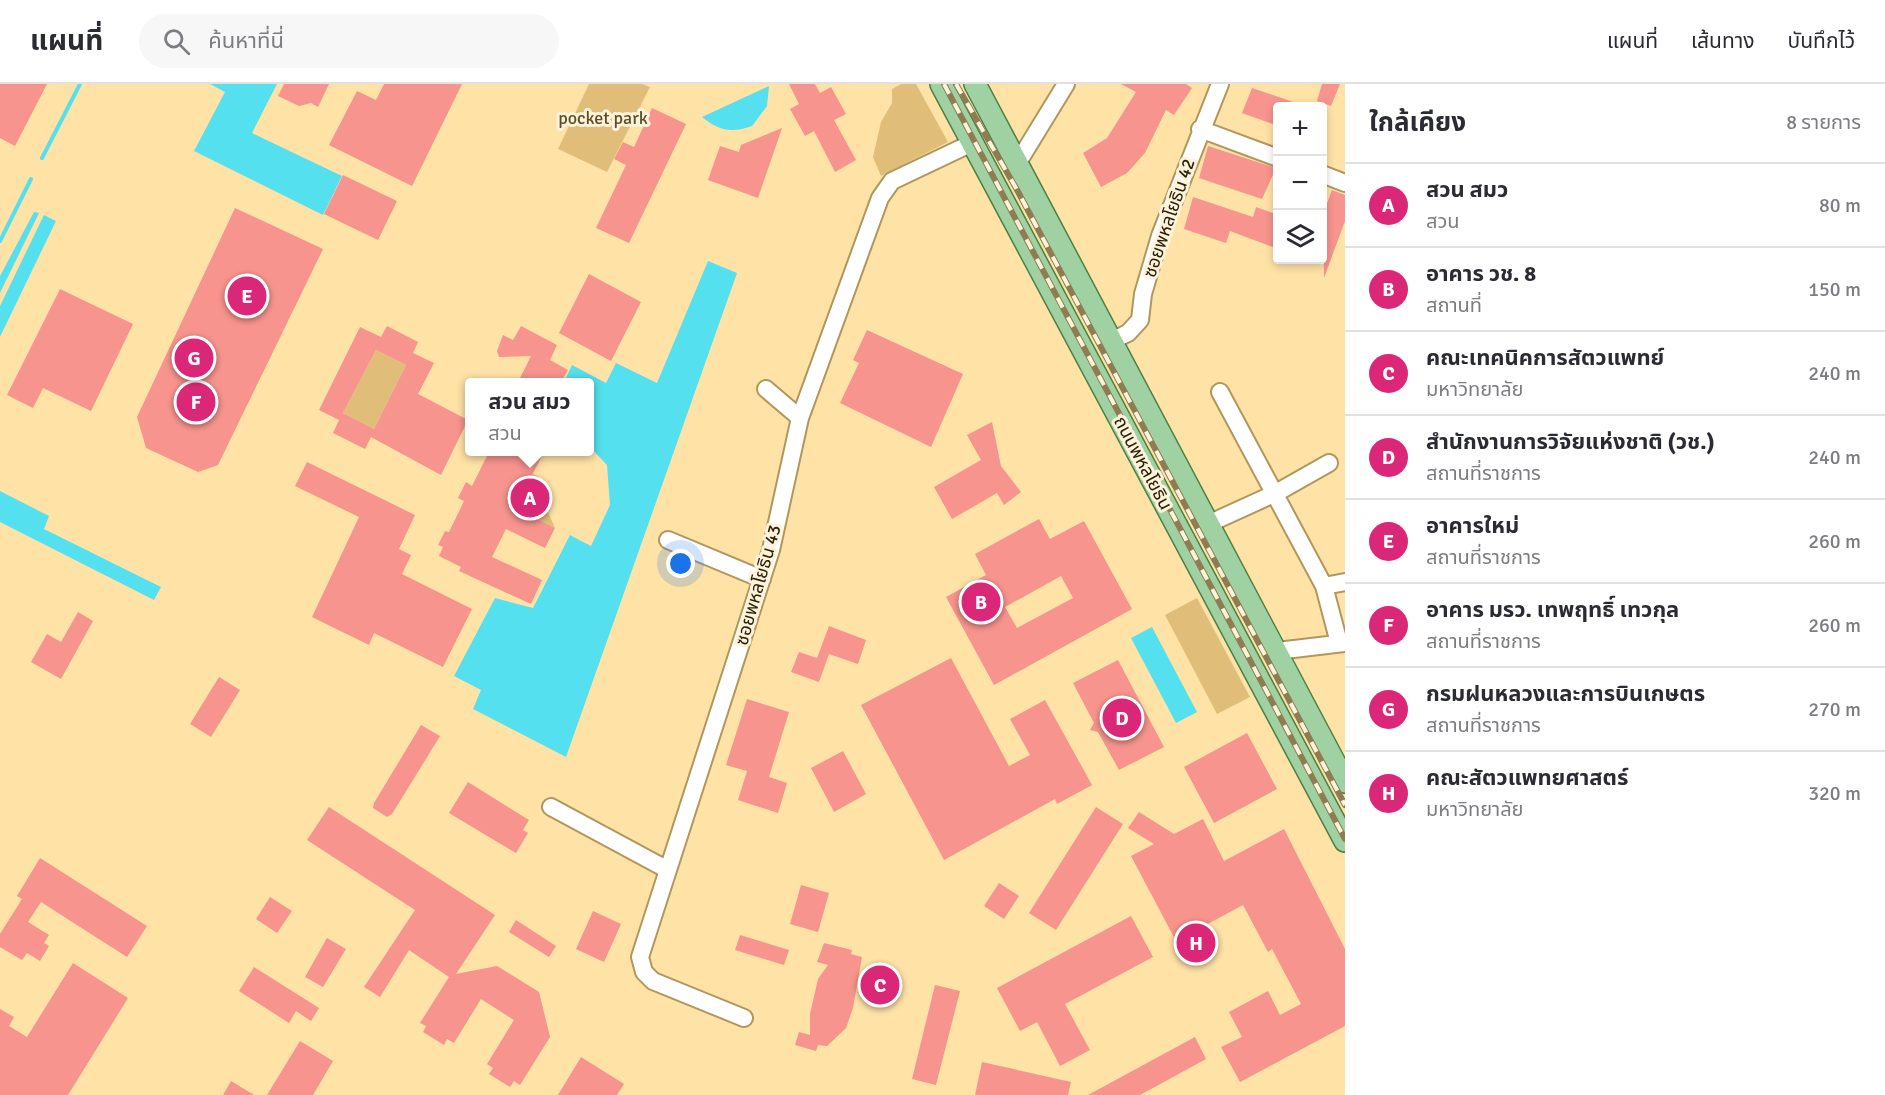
<!DOCTYPE html>
<html lang="th">
<meta charset="utf-8">
<style>
body{margin:0;font-family:Signika,"Noto Sans Thai",sans-serif;background:#f7f7f7;color:#2b2b33}
.controls{position:absolute;right:18px;top:18px;display:grid;overflow:hidden;border-radius:6px;box-shadow:0 3px 9px #0003}
.controls button{width:54px;height:54px;display:grid;place-items:center;padding:0;border:0;border-bottom:2px solid #e1e1e2;background:#fff;color:#2b2b33;font:30px sans-serif}
.you{position:absolute;left:681px;top:480px;width:21px;height:21px;margin:-15px;border:4px solid #fff;border-radius:50%;background:#1a73e8;box-shadow:0 0 0 9px #1a73e833}
.badge{display:grid;place-items:center;width:39px;height:39px;border-radius:50%;background:#db2777;color:#fff;font-size:20px;font-weight:700}
.pin{position:absolute;translate:-50% -50%;border:3px solid #fff;box-shadow:0 2px 6px #0006}
.popup{position:absolute;left:465px;top:294px;width:129px;height:78px;box-sizing:border-box;display:grid;place-content:center;border-radius:6px;background:#fff;filter:drop-shadow(0 2px 4px #0005);font-size:20px;white-space:nowrap;color:#7c7c81}
.popup b{font-size:22px;color:#2b2b33}
.popup::after{content:'';position:absolute;left:50%;top:100%;margin-left:-12px;border:12px solid transparent;border-top-color:#fff}
.list{margin:0;padding:0;list-style:none}
h2{display:flex;justify-content:space-between;align-items:center;height:78px;margin:0;padding:0 24px;font-size:26px}
h2 small{font-size:20px;font-weight:400;color:#7c7c81}
.list li{display:grid;grid-template-columns:39px 1fr auto;gap:18px;align-items:center;box-sizing:border-box;height:84px;padding:0 24px;border-top:2px solid #e1e1e2}
.list b{display:block;font-size:22px;white-space:nowrap}
.list p{margin:0;font-size:20px;white-space:nowrap;color:#7c7c81}
.list em{font-size:20px;font-style:normal;color:#7c7c81}
.icon{flex:none;width:33px;height:33px;fill:none;stroke:currentColor;stroke-width:2;stroke-linecap:round;stroke-linejoin:round}
.map{position:relative;flex:none;width:1345px;height:1011px;overflow:hidden}
header{display:flex;align-items:center;gap:36px;box-sizing:border-box;height:84px;padding:0 30px;background:#fff;border-bottom:2px solid #e1e1e2}
header strong{font-size:28px}
nav{display:flex;gap:33px;margin-inline-start:auto;font-size:21px}
.search{width:420px;height:54px;background:#f7f7f7;display:flex;align-items:center;gap:15px;box-sizing:border-box;padding:0 21px;border-radius:33px;color:#7c7c81;font-size:22px}
main{display:flex}
aside{flex:1;background:#fff}
.map>svg:first-child{display:block}
</style>
<header>
<strong>แผนที่</strong>
<div class="search"><svg class="icon" aria-label="search" viewBox="0 0 24 24"><circle cx="10" cy="10" r="6"/><path d="M15 15l6 6"/></svg>ค้นหาที่นี่</div>
<nav><a>แผนที่</a><a>เส้นทาง</a><a>บันทึกไว้</a></nav>
</header>
<main>
<div class="map">
<svg width="1345" height="1011" viewBox="0 0 1345 1011">
<rect width="100%" height="100%" fill="#ffe2a6"/>
<path fill="#e0be79" d="M 589,0 L 642,0 L 650,3 L 607,88 L 558,65 Z
M 901,0 L 916,0 L 948,58 L 881,92 L 873,73 L 881,38 L 892,19 L 892,5 Z
M 376,266 L 406,281 L 374,345 L 343,329 Z
M 533,390 L 539,393 L 532,407 L 544,419 L 555,444 L 515,424 Z
M 1197,514 L 1250,613 L 1217,630 L 1165,531 Z"/>
<path fill="#54e0ee" d="M 210,0 L 277,0 L 252,49 L 342,92 L 323,131 L 194,67 L 225,8 Z
M 769,2 L 767,22 L 752,42 C 732,49 719,47 702,33 Z
M 34,128 L 39,129 L 0,209 L 0,192 Z
M 44,131 L 56,137 L 0,253 L 0,222 Z
M 708,177 L 737,189 L 566,673 L 473,625 L 481,606 L 454,592 L 495,514 L 533,524 L 570,451 L 591,462 L 610,421 L 607,381 L 590,363 L 590,298 L 564,298 L 572,281 L 606,299 L 616,279 L 657,299 Z
M 0,407 L 49,432 L 44,445 L 161,503 L 154,516 L 0,438 Z
M 1152,543 L 1197,628 L 1176,639 L 1131,554 Z"/>
<g fill="none" stroke-linecap="round" stroke-linejoin="round">
<path stroke="#54e0ee" stroke-width="4" d="M 42,74 L 80,0
M 0,157 L 31,95"/>
</g>
<path fill="#f7948d" fill-rule="evenodd" d="M 0,0 L 47,0 L 15,62 L 0,54 Z
M 284,0 L 329,0 L 318,23 L 311,19 L 299,22 L 278,12 Z
M 384,0 L 462,0 L 412,102 L 329,61 L 357,7 L 376,16 Z
M 789,0 L 815,0 L 820,9 L 831,3 L 846,30 L 834,36 L 856,76 L 835,88 L 814,47 L 805,52 L 790,25 L 799,20 Z
M 1121,0 L 1186,0 L 1192,4 L 1174,31 L 1166,26 L 1145,69 L 1127,89 L 1101,103 L 1083,69 L 1107,54 L 1136,8 Z
M 1322,0 L 1340,0 L 1331,22 L 1317,17 Z
M 1252,4 L 1302,21 L 1301,22 L 1278,22 L 1278,42 L 1242,29 Z
M 652,24 L 686,40 L 629,159 L 596,144 L 626,81 L 614,75 L 623,58 L 634,63 Z
M 782,44 L 758,114 L 708,96 L 720,62 L 739,68 L 741,61 Z
M 1208,62 L 1276,84 L 1262,115 L 1199,94 Z
M 343,91 L 397,117 L 378,156 L 324,130 Z
M 1332,106 L 1345,111 L 1345,137 L 1324,194 L 1323,130 Z
M 1193,113 L 1253,133 L 1256,123 L 1278,131 L 1278,165 L 1230,147 L 1226,159 L 1184,145 Z
M 235,124 L 323,165 L 218,381 L 198,388 L 146,364 L 137,333 Z
M 589,190 L 641,218 L 611,277 L 559,249 Z
M 60,205 L 133,240 L 91,327 L 43,304 L 33,324 L 7,311 Z
M 387,242 L 418,258 L 413,269 L 434,279 L 418,310 L 468,336 L 441,391 L 371,353 L 365,365 L 333,349 L 339,336 L 319,326 L 360,243 L 381,253 ZM 376,266 L 406,281 L 374,345 L 343,329 Z
M 521,242 L 557,261 L 550,276 L 568,286 L 561,298 L 518,298 L 531,272 L 499,273 L 497,267 L 503,251 L 513,256 Z
M 867,246 L 963,290 L 931,363 L 840,319 L 859,279 L 853,276 Z
M 992,338 L 1001,382 L 1021,408 L 1004,421 L 997,409 L 952,435 L 934,403 L 981,376 L 967,351 Z
M 489,368 L 533,368 L 542,372 L 515,424 L 555,444 L 545,464 L 506,445 L 492,473 L 542,496 L 531,520 L 459,487 L 461,483 L 439,472 L 443,463 L 438,461 L 445,447 L 449,448 L 464,417 L 458,414 L 466,398 L 472,402 Z
M 307,378 L 415,431 L 399,465 L 411,471 L 402,490 L 472,525 L 443,583 L 374,549 L 369,561 L 312,533 L 359,433 L 295,402 Z
M 1039,435 L 1050,455 L 1084,437 L 1132,525 L 994,601 L 946,513 L 986,491 L 975,470 ZM 1061,492 L 1073,514 L 1017,544 L 1005,523 Z
M 78,528 L 93,537 L 61,595 L 31,578 L 47,550 L 61,558 Z
M 829,542 L 866,556 L 858,580 L 829,570 L 819,598 L 791,588 L 799,568 L 817,574 Z
M 951,574 L 1009,682 L 1030,671 L 1010,635 L 1045,616 L 1092,701 L 1057,720 L 1055,715 L 944,776 L 861,621 Z
M 1118,576 L 1164,663 L 1119,686 L 1098,648 L 1090,646 L 1094,639 L 1073,599 Z
M 219,593 L 240,606 L 211,653 L 190,640 Z
M 747,615 L 789,628 L 769,693 L 787,699 L 778,729 L 738,716 L 747,687 L 726,681 Z
M 421,641 L 440,652 L 392,730 L 387,733 L 373,724 L 374,719 Z
M 1247,649 L 1277,705 L 1214,739 L 1184,683 Z
M 843,667 L 866,710 L 834,728 L 811,684 Z
M 468,698 L 529,736 L 523,746 L 528,749 L 516,769 L 449,729 Z
M 329,723 L 495,831 L 456,890 L 497,882 L 539,908 L 550,953 L 520,1001 L 514,997 L 510,1003 L 489,990 L 493,984 L 487,980 L 514,936 L 481,915 L 454,959 L 447,955 L 444,961 L 423,948 L 426,942 L 420,939 L 449,893 L 409,866 L 380,913 L 364,903 L 415,826 L 307,756 Z
M 1096,723 L 1123,740 L 1056,846 L 1029,829 Z
M 1139,728 L 1174,750 L 1203,735 L 1224,777 L 1284,745 L 1345,865 L 1345,942 L 1240,998 L 1221,963 L 1242,953 L 1229,928 L 1268,907 L 1280,931 L 1301,920 L 1272,865 L 1268,868 L 1243,821 L 1176,857 L 1131,772 L 1154,760 L 1128,744 Z
M 40,774 L 147,842 L 127,873 L 41,818 L 28,838 L 49,851 L 44,859 L 49,862 L 40,877 L 27,869 L 22,876 L 0,863 L 0,850 L 22,815 L 17,812 Z
M 999,799 L 1019,812 L 1004,835 L 984,822 Z
M 801,801 L 829,809 L 818,848 L 790,840 Z
M 270,813 L 292,827 L 277,849 L 256,835 Z
M 593,827 L 621,840 L 604,878 L 576,865 Z
M 1131,832 L 1153,873 L 1065,920 L 1090,966 L 1060,982 L 1037,938 L 1020,947 L 997,904 Z
M 516,836 L 556,862 L 549,873 L 509,848 Z
M 740,851 L 789,866 L 784,881 L 735,866 Z
M 327,854 L 346,865 L 323,903 L 305,893 Z
M 824,859 L 852,866 L 851,870 L 862,873 L 853,924 L 846,944 L 827,962 L 818,961 L 816,967 L 795,961 L 799,948 L 810,951 L 810,930 L 818,895 L 828,881 L 817,878 Z
M 73,879 L 128,914 L 68,1011 L 0,1011 L 0,925 L 14,933 L 9,942 L 27,953 Z
M 254,883 L 319,924 L 311,937 L 296,927 L 289,939 L 239,907 Z
M 935,901 L 960,907 L 936,1001 L 912,995 Z
M 1195,953 L 1206,975 L 1140,1011 L 1088,1011 Z
M 300,957 L 333,977 L 313,1011 L 267,1011 Z
M 581,973 L 624,1000 L 617,1011 L 558,1011 Z
M 982,978 L 1071,998 L 1068,1011 L 975,1011 Z
M 231,997 L 254,1011 L 223,1011 Z"/>
<g fill="none" stroke-linecap="round" stroke-linejoin="round">
<defs>
<path id="minor" d="M 1200,45 L 1278,74
M 1017,80 L 1066,0
M 1322,90 L 1345,99
M 1111,257 L 1128,249 L 1140,236 L 1143,210 L 1160,152 L 1220,0
M 766,305 L 800,334
M 1220,308 L 1324,502 L 1345,498
M 1208,440 L 1276,409 L 1329,379
M 668,456 L 762,495
M 1324,502 L 1339,559
M 1277,567 L 1345,559
M 551,723 L 668,786
M 744,934 L 653,897 L 644,888 L 640,873 L 771,466 L 800,334 L 880,114 L 892,97 L 972,59"/>
<path id="major" d="M 941,0 L 1345,757
M 975,0 L 1345,698"/>
</defs>
<use href="#minor" stroke="#b2975d" stroke-width="20"/>
<use href="#major" stroke="#4d8044" stroke-width="24"/>
<use href="#minor" stroke="#fff" stroke-width="16"/>
<use href="#major" stroke="#a0d1a2" stroke-width="21"/>
<defs>
<path id="rail" d="M 944,0 L 1345,755
M 956,0 L 1016,104 L 1345,721"/>
</defs>
<use href="#rail" stroke="#907c53" stroke-width="6"/>
<use href="#rail" stroke="#fdf2da" stroke-width="4" stroke-dasharray="11" stroke-linecap="butt"/>
</g>
<g text-anchor="middle" dominant-baseline="central" stroke-width="6" stroke-linejoin="round" paint-order="stroke">
<g font-size="18" fill="#5f4d26" stroke="#fdf2da">
<text x="603" y="34">pocket park</text>
</g>
<g font-size="18" fill="#2b2008" stroke="#fdf2da">
<text transform="translate(1169 134) rotate(-71)">ซอยพหลโยธิน 42</text>
<text transform="translate(1143 379) rotate(62)">ถนนพหลโยธิน</text>
<text transform="translate(758 501) rotate(-74)">ซอยพหลโยธิน 43</text>
</g>
</g>
</svg>
<div class="controls">
<button>+</button>
<button>−</button>
<button><svg class="icon" aria-label="layers" viewBox="0 0 24 24"><path d="M12 4l9 5-9 5-9-5zM3 14l9 5 9-5"/></svg></button>
</div>
<div class="you"></div>
<div class="pin badge" style="left:530px;top:414px">A</div>
<div class="popup"><b>สวน สมว</b>สวน</div>
<div class="pin badge" style="left:981px;top:518px">B</div>
<div class="pin badge" style="left:880px;top:901px">C</div>
<div class="pin badge" style="left:1122px;top:634px">D</div>
<div class="pin badge" style="left:247px;top:212px">E</div>
<div class="pin badge" style="left:196px;top:318px">F</div>
<div class="pin badge" style="left:194px;top:274px">G</div>
<div class="pin badge" style="left:1196px;top:859px">H</div>
</div>
<aside>
<h2>ใกล้เคียง<small>8 รายการ</small></h2>
<ul class="list">
<li><span class="badge">A</span><div><b>สวน สมว</b><p>สวน</p></div><em>80 m</em></li>
<li><span class="badge">B</span><div><b>อาคาร วช. 8</b><p>สถานที่</p></div><em>150 m</em></li>
<li><span class="badge">C</span><div><b>คณะเทคนิคการสัตวแพทย์</b><p>มหาวิทยาลัย</p></div><em>240 m</em></li>
<li><span class="badge">D</span><div><b>สำนักงานการวิจัยแห่งชาติ (วช.)</b><p>สถานที่ราชการ</p></div><em>240 m</em></li>
<li><span class="badge">E</span><div><b>อาคารใหม่</b><p>สถานที่ราชการ</p></div><em>260 m</em></li>
<li><span class="badge">F</span><div><b>อาคาร มรว. เทพฤทธิ์ เทวกุล</b><p>สถานที่ราชการ</p></div><em>260 m</em></li>
<li><span class="badge">G</span><div><b>กรมฝนหลวงและการบินเกษตร</b><p>สถานที่ราชการ</p></div><em>270 m</em></li>
<li><span class="badge">H</span><div><b>คณะสัตวแพทยศาสตร์</b><p>มหาวิทยาลัย</p></div><em>320 m</em></li>
</ul>
</aside>
</main>
